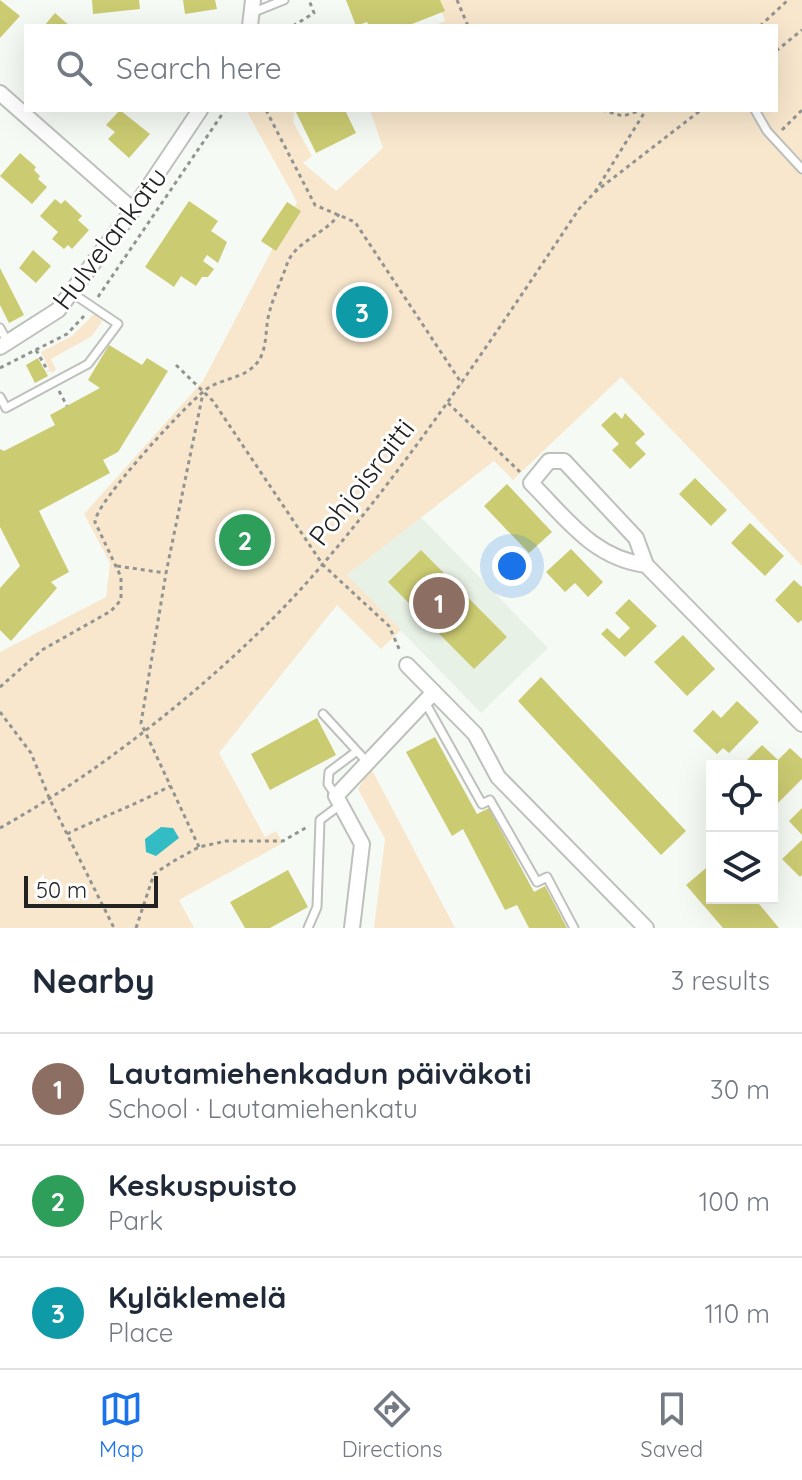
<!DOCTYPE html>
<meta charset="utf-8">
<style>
body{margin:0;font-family:Quicksand,sans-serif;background:#f2f2f3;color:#1f2937}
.controls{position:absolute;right:24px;bottom:24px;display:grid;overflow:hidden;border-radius:0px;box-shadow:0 8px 32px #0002}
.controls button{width:72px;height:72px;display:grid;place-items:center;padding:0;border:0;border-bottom:2px solid #e0e1e3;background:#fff;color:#1f2937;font:40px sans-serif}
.scale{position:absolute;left:24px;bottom:20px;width:134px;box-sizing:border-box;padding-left:8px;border:4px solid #212221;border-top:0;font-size:22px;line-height:28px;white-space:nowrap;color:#212221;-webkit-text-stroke:6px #fff;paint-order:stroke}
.you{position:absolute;left:512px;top:566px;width:28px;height:28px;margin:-20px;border:6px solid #fff;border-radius:50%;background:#1a73e8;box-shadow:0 0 0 12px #1a73e833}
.badge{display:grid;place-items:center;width:52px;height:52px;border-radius:50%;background:#1a73e8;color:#fff;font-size:26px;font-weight:700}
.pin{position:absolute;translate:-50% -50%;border:4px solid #fff;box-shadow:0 2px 8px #0006}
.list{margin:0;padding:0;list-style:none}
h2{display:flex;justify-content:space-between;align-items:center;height:104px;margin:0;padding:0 32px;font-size:34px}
h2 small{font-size:26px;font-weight:400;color:#747a83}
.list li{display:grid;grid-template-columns:52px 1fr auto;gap:24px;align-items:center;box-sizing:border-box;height:112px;padding:0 32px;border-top:2px solid #e0e1e3}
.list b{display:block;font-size:30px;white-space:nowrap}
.list p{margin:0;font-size:26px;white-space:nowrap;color:#747a83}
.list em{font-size:26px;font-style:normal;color:#747a83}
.icon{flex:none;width:44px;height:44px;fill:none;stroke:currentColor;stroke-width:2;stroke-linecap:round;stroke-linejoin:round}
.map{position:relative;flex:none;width:802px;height:928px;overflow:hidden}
.search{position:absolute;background:#fff;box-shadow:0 8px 32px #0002;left:24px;right:24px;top:24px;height:88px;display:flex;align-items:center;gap:20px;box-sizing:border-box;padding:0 28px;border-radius:0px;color:#747a83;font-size:30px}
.sheet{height:440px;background:#fff}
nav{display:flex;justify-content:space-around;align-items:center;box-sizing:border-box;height:112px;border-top:2px solid #e0e1e3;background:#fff;font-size:22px;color:#747a83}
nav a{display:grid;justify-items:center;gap:4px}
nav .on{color:#1a73e8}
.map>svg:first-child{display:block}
</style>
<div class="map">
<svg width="802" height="928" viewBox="0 0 802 928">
<rect width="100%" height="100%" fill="#f6faf5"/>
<path fill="#e8f1e6" d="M 421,517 L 548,648 L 481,713 L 347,575 Z"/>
<path fill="#f8e7cd" d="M 437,0 L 802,0 L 802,566 L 621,377 L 513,480 L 494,461 L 347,575 L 401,630 L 381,649 L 337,605 L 219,753 L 265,837 L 276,831 L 283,843 L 179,900 L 194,928 L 0,928 L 0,652 L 106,597 L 110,563 L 84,514 L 203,381 L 297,202 L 246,110 L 294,110 L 293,122 L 312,156 L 303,163 L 336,191 L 383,148 L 370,110 L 776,110 L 776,26 L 433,26 L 445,21 Z
M 94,314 L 103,320 L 92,336 L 51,359 L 56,370 L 51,373 L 41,352 L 72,336 Z
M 371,768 L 455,928 L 374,928 L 385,839 L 358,789 Z"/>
<path fill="#33bcc3" d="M 161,827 L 173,828 L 179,838 L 156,856 L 146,852 L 145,839 Z"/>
<path fill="#cbcb72" d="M 0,0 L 20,16 L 0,38 Z
M 92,0 L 139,0 L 140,9 L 93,14 Z
M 183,0 L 215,0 L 217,9 L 185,14 Z
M 346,0 L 440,0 L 445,11 L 407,26 L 369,26 L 367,22 L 356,26 Z
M 55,13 L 70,26 L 44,26 Z
M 120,110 L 150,134 L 129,158 L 108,139 L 115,132 L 106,125 Z
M 295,110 L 345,110 L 356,133 L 316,153 Z
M 20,153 L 36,167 L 34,170 L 40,176 L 38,179 L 47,187 L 32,204 L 0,176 Z
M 55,199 L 61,204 L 65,200 L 82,216 L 78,220 L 89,230 L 72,249 L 68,245 L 64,249 L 52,239 L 58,232 L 40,216 Z
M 189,201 L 218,221 L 211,231 L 227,242 L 218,263 L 207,255 L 203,261 L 214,269 L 208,277 L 202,277 L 196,286 L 181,276 L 174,287 L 145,267 Z
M 287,202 L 301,211 L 276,251 L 261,241 Z
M 33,250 L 51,266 L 36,283 L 19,268 Z
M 0,268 L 24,315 L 9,323 L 0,305 Z
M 109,345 L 142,365 L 147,358 L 168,371 L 118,452 L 103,460 L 110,473 L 39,511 L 69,572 L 51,582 L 57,588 L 11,641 L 0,630 L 0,588 L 20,566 L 0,527 L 0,449 L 4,451 L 55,425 L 50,415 L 100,388 L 88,380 Z
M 38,358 L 48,376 L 35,383 L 26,365 Z
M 615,412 L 622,419 L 625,413 L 645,434 L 635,443 L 646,454 L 630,469 L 612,450 L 619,444 L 601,425 Z
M 695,478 L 727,510 L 711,526 L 679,494 Z
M 507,484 L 552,532 L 529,553 L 484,506 Z
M 750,523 L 784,556 L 765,576 L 731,543 Z
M 571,549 L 603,582 L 588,597 L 575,583 L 565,592 L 546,572 Z
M 421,550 L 507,637 L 474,669 L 388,582 Z
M 794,580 L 802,587 L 802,620 L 798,623 L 775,600 Z
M 629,599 L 657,626 L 625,657 L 601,634 L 607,628 L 619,639 L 630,628 L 615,613 Z
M 683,635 L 715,669 L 687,696 L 654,662 Z
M 541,677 L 686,831 L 661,855 L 518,701 Z
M 737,701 L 759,722 L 729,753 L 723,748 L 717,754 L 693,731 L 713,710 L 721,718 Z
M 317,718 L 336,755 L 270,790 L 251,754 Z
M 435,737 L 477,814 L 489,808 L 534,892 L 545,886 L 567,928 L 529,928 L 517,905 L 505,910 L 463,829 L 452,836 L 406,752 Z
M 762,745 L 778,760 L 790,748 L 802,759 L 802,779 L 775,806 L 772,766 L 741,766 Z
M 802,808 L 802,835 L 789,821 Z
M 802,840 L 802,875 L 800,877 L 782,859 Z
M 712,863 L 712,898 L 754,898 L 779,928 L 723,928 L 686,885 Z
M 288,870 L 308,907 L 270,928 L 245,928 L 230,902 Z"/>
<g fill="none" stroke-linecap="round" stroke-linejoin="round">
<defs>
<path id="service" d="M 254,12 L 284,0
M 755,110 L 767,131 L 802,169
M 0,328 L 8,343
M 0,397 L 6,408 L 88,364 L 118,324 L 72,293
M 425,702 L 482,804 L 490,800 L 537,882 L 547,877 L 574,928
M 323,714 L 368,763
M 336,796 L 328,784 L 329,772 L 357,751
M 308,928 L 317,907 L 320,820 L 340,805"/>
<path id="minor" d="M 250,26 L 253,0
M 0,93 L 133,210
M 0,347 L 58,310 L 133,210 L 200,110
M 646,565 C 593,558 567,519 531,483 L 549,461 L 564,461 L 636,538 L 646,565 L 802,724
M 407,665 L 475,734 L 498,777 L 646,928
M 352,928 L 362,844 L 336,796 L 434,692"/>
</defs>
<use href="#service" stroke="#bdc0bc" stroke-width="11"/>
<use href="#minor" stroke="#bdc0bc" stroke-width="18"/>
<path stroke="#919491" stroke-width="3" stroke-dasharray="4 4" stroke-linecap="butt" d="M 457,0 L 468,26
M 293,26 L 314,13 L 309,0
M 760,26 L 788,0
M 776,51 L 802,30
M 266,110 L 315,205 L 355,222 L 462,384
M 602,110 L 623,116 L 642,110
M 782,130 L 802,110
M 595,192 L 646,110
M 98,297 L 225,110
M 36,350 L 48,371
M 176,365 L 213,401 L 323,565 L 389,626 L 400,651
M 0,368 L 67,334 L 84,316
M 59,391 L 67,406
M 448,403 L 520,472
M 117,566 L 165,573
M 0,687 L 42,650 L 111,611 L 121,600 L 121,577 L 95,522 C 95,503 185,406 204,391 C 216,381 235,379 248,371 C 271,356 263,331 270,310 C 274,295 282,279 287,264 C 295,241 326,234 339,214
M 0,712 L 31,753 L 50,800 L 114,928
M 0,828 C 110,767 242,660 323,564 C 418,452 498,330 579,209 L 595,192 L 701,110
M 67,834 C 101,817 136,805 170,786
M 199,847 L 141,723 L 166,573 L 203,393
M 136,928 L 154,874 L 172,862 L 199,847 L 226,841 L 283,841 L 309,826"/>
<use href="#service" stroke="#fff" stroke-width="7"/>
<use href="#minor" stroke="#fff" stroke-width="14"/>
</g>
<g text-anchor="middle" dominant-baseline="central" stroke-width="6" stroke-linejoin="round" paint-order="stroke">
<g font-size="28" fill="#212221" stroke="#fff">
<text transform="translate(109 238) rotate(-53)">Hulvelankatu</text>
<text transform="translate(361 482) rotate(-52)">Pohjoisraitti</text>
</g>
</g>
</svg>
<div class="controls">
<button><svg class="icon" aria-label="locate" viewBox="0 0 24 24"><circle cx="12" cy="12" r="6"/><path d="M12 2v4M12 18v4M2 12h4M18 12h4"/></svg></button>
<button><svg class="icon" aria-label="layers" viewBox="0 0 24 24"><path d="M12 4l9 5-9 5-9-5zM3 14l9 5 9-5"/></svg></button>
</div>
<div class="scale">50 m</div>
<div class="you"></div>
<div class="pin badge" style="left:439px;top:603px;background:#8d6e63">1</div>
<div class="pin badge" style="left:245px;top:540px;background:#2e9e5b">2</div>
<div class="pin badge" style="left:362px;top:312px;background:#0f9aa8">3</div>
<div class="search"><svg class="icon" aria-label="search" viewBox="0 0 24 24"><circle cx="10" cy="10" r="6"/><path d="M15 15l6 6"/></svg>Search here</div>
</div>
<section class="sheet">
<h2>Nearby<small>3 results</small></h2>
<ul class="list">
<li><span class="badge" style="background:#8d6e63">1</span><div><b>Lautamiehenkadun päiväkoti</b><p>School · Lautamiehenkatu</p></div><em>30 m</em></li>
<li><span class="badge" style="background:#2e9e5b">2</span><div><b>Keskuspuisto</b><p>Park</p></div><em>100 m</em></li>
<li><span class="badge" style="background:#0f9aa8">3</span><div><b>Kyläklemelä</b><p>Place</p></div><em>110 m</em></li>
</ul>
</section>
<nav>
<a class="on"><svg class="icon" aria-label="map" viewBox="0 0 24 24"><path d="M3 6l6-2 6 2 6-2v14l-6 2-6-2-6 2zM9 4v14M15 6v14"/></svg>Map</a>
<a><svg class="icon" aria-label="directions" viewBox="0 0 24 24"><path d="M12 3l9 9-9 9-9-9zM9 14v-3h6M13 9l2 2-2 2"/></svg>Directions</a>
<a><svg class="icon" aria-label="saved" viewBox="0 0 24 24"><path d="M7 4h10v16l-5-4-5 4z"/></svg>Saved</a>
</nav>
